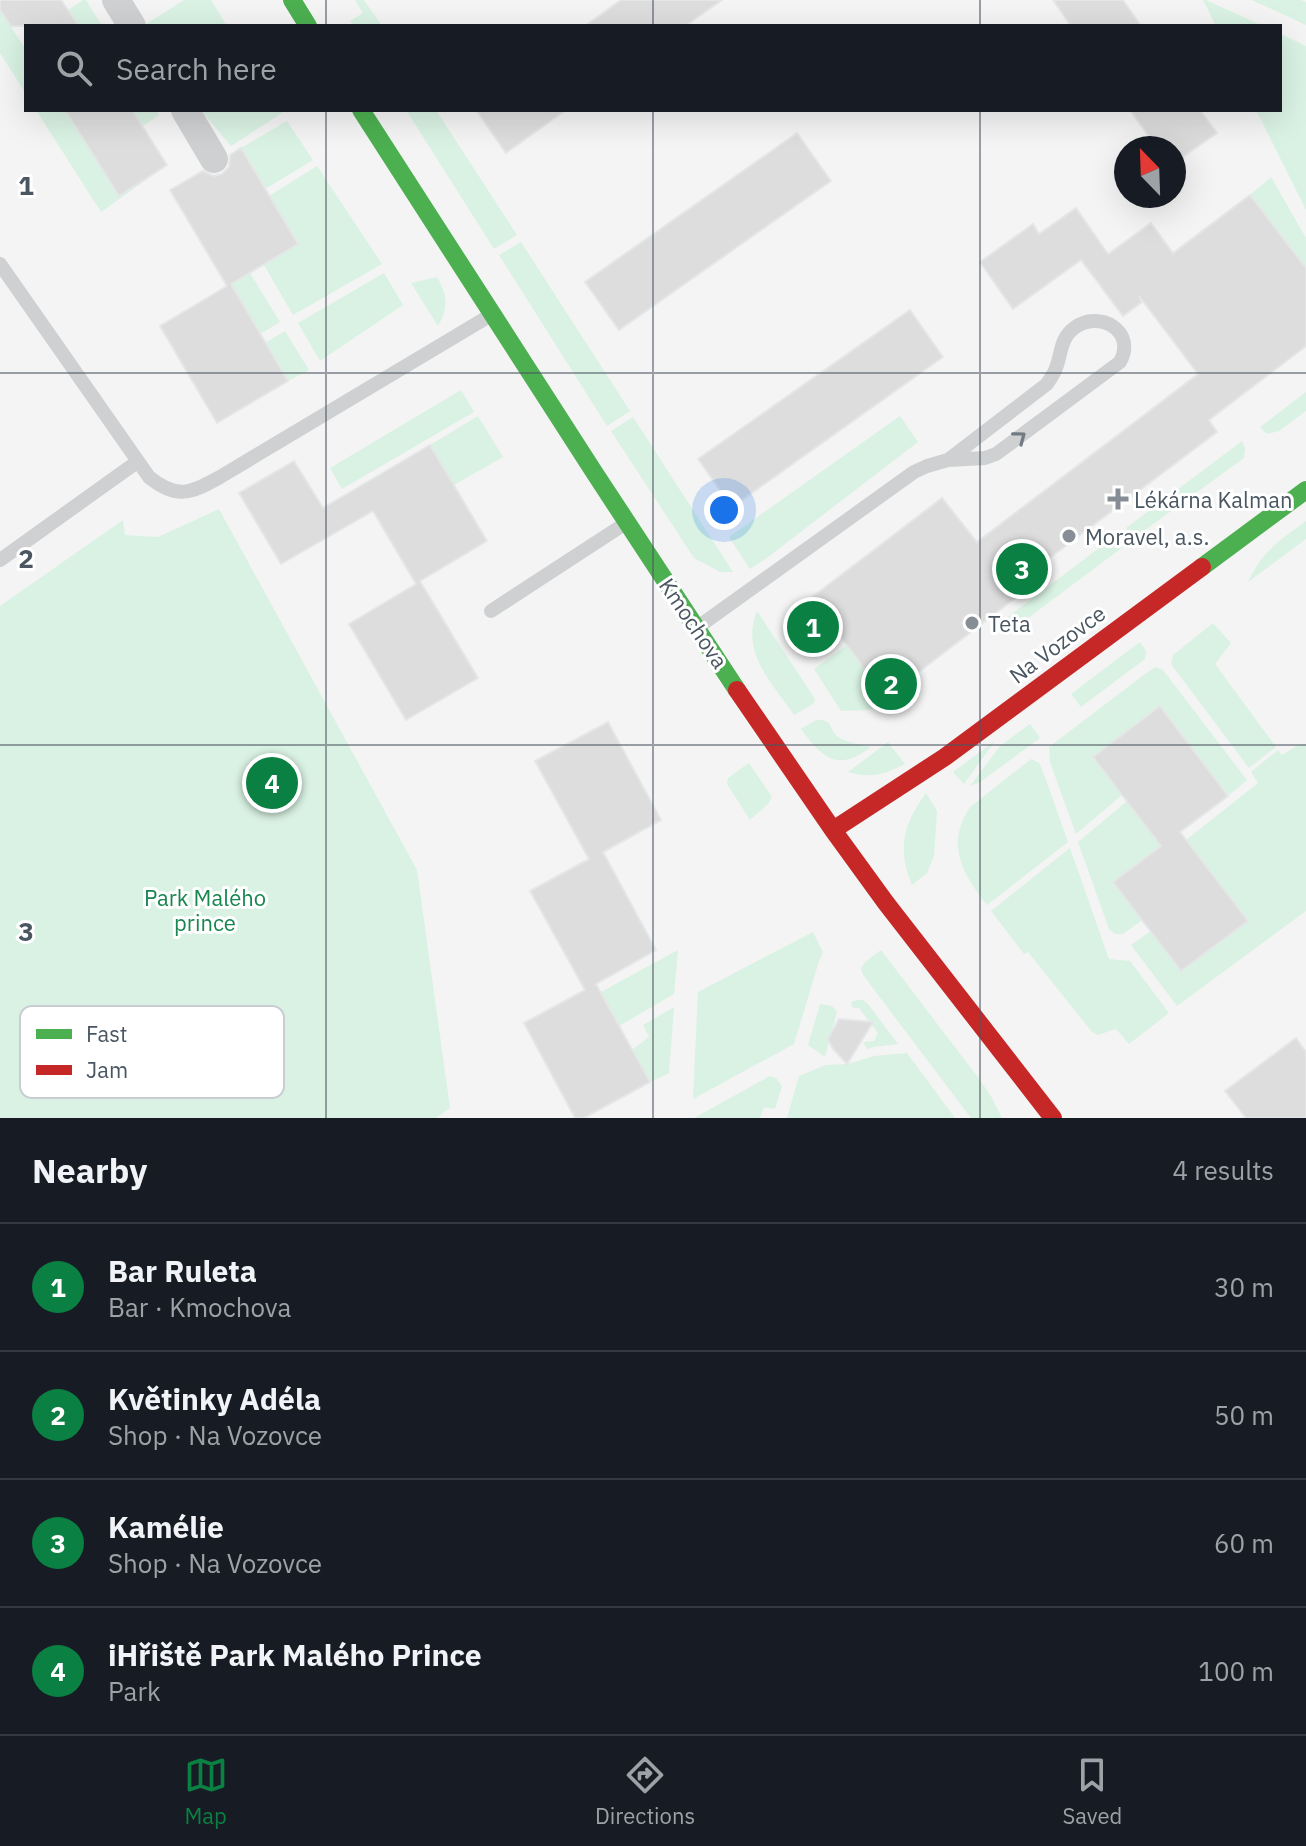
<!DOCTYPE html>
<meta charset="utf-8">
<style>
body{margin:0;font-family:"IBM Plex Sans",sans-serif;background:#20242c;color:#f1f3f6}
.compass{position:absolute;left:1114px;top:136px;width:72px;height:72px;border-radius:50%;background:#171b24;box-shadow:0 8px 32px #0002;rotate:337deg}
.you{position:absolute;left:724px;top:510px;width:28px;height:28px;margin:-20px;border:6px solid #fff;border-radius:50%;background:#1a73e8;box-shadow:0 0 0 12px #1a73e833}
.badge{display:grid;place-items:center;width:52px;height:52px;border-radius:50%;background:#0b8043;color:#fff;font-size:26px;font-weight:700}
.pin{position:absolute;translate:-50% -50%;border:4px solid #fff;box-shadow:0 2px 8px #0006}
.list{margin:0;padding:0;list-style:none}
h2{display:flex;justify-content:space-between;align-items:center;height:104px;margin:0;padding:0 32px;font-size:34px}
h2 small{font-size:26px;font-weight:400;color:#9ea1a6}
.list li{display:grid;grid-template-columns:52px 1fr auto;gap:24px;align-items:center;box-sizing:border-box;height:128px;padding:0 32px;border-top:2px solid #363941}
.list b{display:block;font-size:30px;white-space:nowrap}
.list p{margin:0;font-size:26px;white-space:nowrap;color:#9ea1a6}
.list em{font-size:26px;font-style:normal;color:#9ea1a6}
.icon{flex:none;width:44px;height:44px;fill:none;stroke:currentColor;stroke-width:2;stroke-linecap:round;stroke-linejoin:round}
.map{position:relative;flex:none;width:1306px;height:1118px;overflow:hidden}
.search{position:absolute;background:#171b24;box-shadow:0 8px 32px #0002;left:24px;right:24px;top:24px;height:88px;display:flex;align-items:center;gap:20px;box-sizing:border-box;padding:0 28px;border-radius:0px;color:#9ea1a6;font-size:30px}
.sheet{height:616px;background:#171b24}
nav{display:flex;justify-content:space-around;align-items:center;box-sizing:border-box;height:112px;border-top:2px solid #363941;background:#171b24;font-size:22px;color:#9ea1a6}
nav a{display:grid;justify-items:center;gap:4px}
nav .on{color:#0b8043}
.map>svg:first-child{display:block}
</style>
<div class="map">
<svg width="1306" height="1118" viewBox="0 0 1306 1118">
<rect width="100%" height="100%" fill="#f4f4f4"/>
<path fill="#d9f2e3" d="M 83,0 L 86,0 L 102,26 L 78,26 L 68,10 Z
M 184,0 L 211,0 L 227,26 L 147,26 L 146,24 Z
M 355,0 L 364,0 L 382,26 L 354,26 L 350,21 L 363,13 Z
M 1203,0 L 1206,0 L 1263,26 L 1216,26 Z
M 1252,0 L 1301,0 L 1306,2 L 1306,25 Z
M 0,10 L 26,50 L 26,94 L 0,53 Z
M 1283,35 L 1306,46 L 1306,210 L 1256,110 L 1280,110 L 1280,37 Z
M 36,110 L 65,110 L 119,196 L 167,165 L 101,212 Z
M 132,110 L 156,110 L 159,115 L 143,126 Z
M 201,110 L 281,110 L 282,113 L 231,146 Z
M 406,110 L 436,110 L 517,235 L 494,249 Z
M 287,121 L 313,160 L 265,189 L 241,148 Z
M 317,166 L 382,264 L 293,315 L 264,265 L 298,244 L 269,196 Z
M 1271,177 L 1306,238 L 1306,268 L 1250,195 Z
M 521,242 L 630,411 L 607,426 L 499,255 Z
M 250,273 L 280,322 L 260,334 L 231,284 Z
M 384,273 L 403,305 L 320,361 L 298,323 Z
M 437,277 C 447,294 449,308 438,326 L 411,283 Z
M 285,331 L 309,370 L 288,381 L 265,343 Z
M 461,390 L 474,412 L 342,489 L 330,468 Z
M 1306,392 L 1306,411 L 1279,431 L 1267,434 L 1260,427 Z
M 478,416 L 503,457 L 454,485 L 430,445 Z
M 900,416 L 918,442 L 768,557 L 750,569 L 729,537 Z
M 633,417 L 733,572 L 720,572 L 694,558 L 611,431 Z
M 1242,441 L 1245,448 L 1244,458 L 1134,538 L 1126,528 Z
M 219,509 L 417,870 L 450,1108 L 436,1118 L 0,1118 L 0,606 L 123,520 L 125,535 L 158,537 Z
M 1306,521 L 1306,539 L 1248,582 C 1262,551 1279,541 1306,521 Z
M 1115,536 L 1123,547 L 1004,636 L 996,626 Z
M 757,611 L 815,699 L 813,704 L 794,715 C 772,683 740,652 757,611 Z
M 1213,623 L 1231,643 L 1215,664 L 1276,747 L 1249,768 L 1171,664 L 1173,655 Z
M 1140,642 L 1146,651 L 1145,659 L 1081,707 L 1071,694 Z
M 847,645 L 886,697 L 870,710 L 841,711 L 814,669 Z
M 1156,667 L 1163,670 L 1247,780 L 1228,796 L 1122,795 L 1076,834 L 1050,762 L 1049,747 L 1149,671 Z
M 816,720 C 834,720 827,726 837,736 C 844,742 862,745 871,747 C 838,772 823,759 801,729 Z
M 1030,724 L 1040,738 L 979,783 L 970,786 L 1000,746 Z
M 995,741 L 964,784 L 953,772 Z
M 888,742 L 905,764 C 886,774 869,779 848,772 Z
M 1306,744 L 1306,911 L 1177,1006 L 1131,945 L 1151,931 L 1181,971 L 1247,922 L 1186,840 L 1258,783 L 1251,772 L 1278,750 L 1282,755 L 1298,745 Z
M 1031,759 L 1039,763 L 1042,769 L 1068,842 L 987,905 C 963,874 945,845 970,807 Z
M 749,763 L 772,797 L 768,804 L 750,820 L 727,784 L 728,778 Z
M 926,793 L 937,811 L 934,856 L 927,873 L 912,885 C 897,849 903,824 926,793 Z
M 1127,801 L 1161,846 L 1142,920 L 1123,934 L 1115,934 L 1109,929 L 1078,842 Z
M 1070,848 L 1109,959 L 1130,961 L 1169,1013 L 1129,1044 L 1116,1029 L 1098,1035 L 1092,1032 L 1028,952 L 1024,954 L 991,911 Z
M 813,932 L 823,952 L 819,961 L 794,1044 L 693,1099 L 698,992 Z
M 678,950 L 674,994 L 619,1026 L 601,992 Z
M 881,950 L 980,1080 L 992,1098 L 1002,1118 L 971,1118 L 869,983 L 862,973 L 861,968 L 865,962 Z
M 858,1000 L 863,1000 L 868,1004 L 898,1044 L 873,1047 L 867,1049 L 863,1042 L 874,1041 L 878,1033 L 859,1008 L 853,1008 L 851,1002 Z
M 820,1004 L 832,1006 L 837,1012 L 825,1057 L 808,1045 Z
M 674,1007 L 669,1073 L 650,1082 L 632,1050 L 649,1037 L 643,1025 Z
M 907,1053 L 955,1118 L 787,1118 L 799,1076 L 826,1065 L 848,1064 L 874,1056 Z
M 770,1076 L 776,1078 L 782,1086 L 775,1109 L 764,1107 L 760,1118 L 694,1118 Z"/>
<path fill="#ddddde" stroke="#e5e6e7" stroke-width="2" d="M 0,0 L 61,0 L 79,26 L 11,26 L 0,10 Z
M 621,0 L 722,0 L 685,26 L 585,26 Z
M 1053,0 L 1123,0 L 1141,26 L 1071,26 Z
M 65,110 L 132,110 L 167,165 L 119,196 Z
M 476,110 L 566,110 L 506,153 Z
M 1130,110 L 1200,110 L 1217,133 L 1174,163 L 1174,148 L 1157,148 Z
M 797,133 L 831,181 L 619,330 L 585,282 Z
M 241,148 L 298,244 L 231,284 L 288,381 L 217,423 L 160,326 L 227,286 L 170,190 L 203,171 L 213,176 L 222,174 L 229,167 L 230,155 Z
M 1250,195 L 1306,268 L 1306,346 L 1209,420 L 1217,432 L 1011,587 L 1018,596 L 886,697 L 811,598 L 942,498 L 977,542 L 1198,374 L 1139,296 L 1142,302 L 1123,316 L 1081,260 L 1013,309 L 980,262 L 1033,224 L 1039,234 L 1076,208 L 1108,254 L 1151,223 L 1173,253 Z
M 910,310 L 943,357 L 732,507 L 698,459 Z
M 430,445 L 487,541 L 420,581 L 478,678 L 406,720 L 349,624 L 416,584 L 373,511 L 281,564 L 239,493 L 294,461 L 323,508 Z
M 1160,706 L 1228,796 L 1180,832 L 1248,921 L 1181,971 L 1113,882 L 1161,846 L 1093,757 Z
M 608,722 L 661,820 L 603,852 L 656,950 L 596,984 L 650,1082 L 584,1118 L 575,1118 L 524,1023 L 585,990 L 530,891 L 589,859 L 535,761 Z
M 839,1019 L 873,1022 L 847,1064 L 833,1049 L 828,1039 Z
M 1296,1038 L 1306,1052 L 1306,1118 L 1246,1118 L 1225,1091 Z"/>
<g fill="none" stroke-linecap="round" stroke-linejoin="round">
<path stroke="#ced0d2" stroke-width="14" d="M 0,264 L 149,477 C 177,500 191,493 220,477 L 491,315
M 0,560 L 137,462
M 491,611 L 626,523
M 698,627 L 914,472 L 927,466 L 948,460 L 985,458 L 996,454 L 1120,362 C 1137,331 1099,309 1074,328 C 1060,339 1062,352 1056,368 C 1054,374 1050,379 1047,384 L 948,460"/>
<path stroke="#ced0d2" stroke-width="28" d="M 116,0 L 132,26
M 185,110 L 214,159"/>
<path stroke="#4caf50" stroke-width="18" d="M 292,0 L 308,26
M 361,110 L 594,472 L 737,690
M 1202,567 L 1306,490"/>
<path stroke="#c62828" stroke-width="18" d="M 737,690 L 833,830 L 886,903 L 1053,1118
M 833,830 L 945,757 L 1202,567"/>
</g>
<defs><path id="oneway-chevron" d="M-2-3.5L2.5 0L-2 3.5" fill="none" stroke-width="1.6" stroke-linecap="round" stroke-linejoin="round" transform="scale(2)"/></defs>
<use stroke="#727b83" href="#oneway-chevron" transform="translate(1020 437) rotate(-37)"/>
<path fill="none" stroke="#4a5661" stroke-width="2" stroke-opacity="0.55" d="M 326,0 L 326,26M 653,0 L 653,26M 980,0 L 980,26M 326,110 L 326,1118M 653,110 L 653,1118M 980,110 L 980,1118M 0,373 L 1306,373M 0,745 L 1306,745"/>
<g fill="#868d94" stroke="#fff" stroke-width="3">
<path d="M1114 487h8v8h8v8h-8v8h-8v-8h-8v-8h8z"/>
<circle cx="1069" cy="536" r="8"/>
<circle cx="972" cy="623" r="8"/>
</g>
<g text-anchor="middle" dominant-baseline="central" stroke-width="6" stroke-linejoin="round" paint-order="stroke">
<g font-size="22" fill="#4a5661" stroke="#fff" text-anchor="start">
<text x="1134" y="499">Lékárna Kalman</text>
<text x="1085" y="536">Moravel, a.s.</text>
<text x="988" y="623">Teta</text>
</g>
<g font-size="22" fill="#4a5661" stroke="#fff">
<text transform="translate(694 623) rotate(56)">Kmochova</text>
<text transform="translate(1057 644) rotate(-37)">Na Vozovce</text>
</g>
<g font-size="22" fill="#17864f" stroke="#fff">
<text x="205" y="897">Park Malého<tspan x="205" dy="25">prince</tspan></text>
</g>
</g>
<rect x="20" y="1006" width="264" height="92" rx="12" fill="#fff" stroke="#c9ccd0" stroke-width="2"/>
<rect x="36" y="1029" width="36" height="10" fill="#4caf50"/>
<rect x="36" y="1065" width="36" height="10" fill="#c62828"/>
<g font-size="22" fill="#4a5661">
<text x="86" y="1042">Fast</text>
<text x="86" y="1078">Jam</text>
</g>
<g font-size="26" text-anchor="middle" font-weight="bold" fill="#4a5661" stroke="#fff" stroke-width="6" stroke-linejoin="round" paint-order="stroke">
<text x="26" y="195">1</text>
<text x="26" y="568">2</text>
<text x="26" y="941">3</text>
</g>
</svg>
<svg class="compass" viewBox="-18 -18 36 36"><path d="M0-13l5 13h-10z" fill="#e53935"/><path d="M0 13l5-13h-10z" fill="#9ea1a6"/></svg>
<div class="you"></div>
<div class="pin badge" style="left:813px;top:627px">1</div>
<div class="pin badge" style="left:891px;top:684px">2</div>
<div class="pin badge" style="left:1022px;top:569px">3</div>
<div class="pin badge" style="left:272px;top:783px">4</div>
<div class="search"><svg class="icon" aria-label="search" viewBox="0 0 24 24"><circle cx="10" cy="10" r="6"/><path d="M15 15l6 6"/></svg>Search here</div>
</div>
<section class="sheet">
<h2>Nearby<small>4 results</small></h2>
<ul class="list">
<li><span class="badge">1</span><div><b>Bar Ruleta</b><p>Bar · Kmochova</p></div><em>30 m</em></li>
<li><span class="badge">2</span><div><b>Květinky Adéla</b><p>Shop · Na Vozovce</p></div><em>50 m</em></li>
<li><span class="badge">3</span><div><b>Kamélie</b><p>Shop · Na Vozovce</p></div><em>60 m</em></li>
<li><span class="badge">4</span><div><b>iHřiště Park Malého Prince</b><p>Park</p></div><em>100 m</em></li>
</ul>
</section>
<nav>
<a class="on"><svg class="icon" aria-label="map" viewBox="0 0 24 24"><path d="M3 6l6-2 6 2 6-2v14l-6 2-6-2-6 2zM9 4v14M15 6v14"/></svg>Map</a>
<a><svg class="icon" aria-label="directions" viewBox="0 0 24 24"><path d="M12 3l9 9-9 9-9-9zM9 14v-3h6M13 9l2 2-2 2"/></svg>Directions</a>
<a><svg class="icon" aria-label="saved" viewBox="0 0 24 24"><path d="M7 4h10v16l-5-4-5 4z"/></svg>Saved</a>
</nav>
